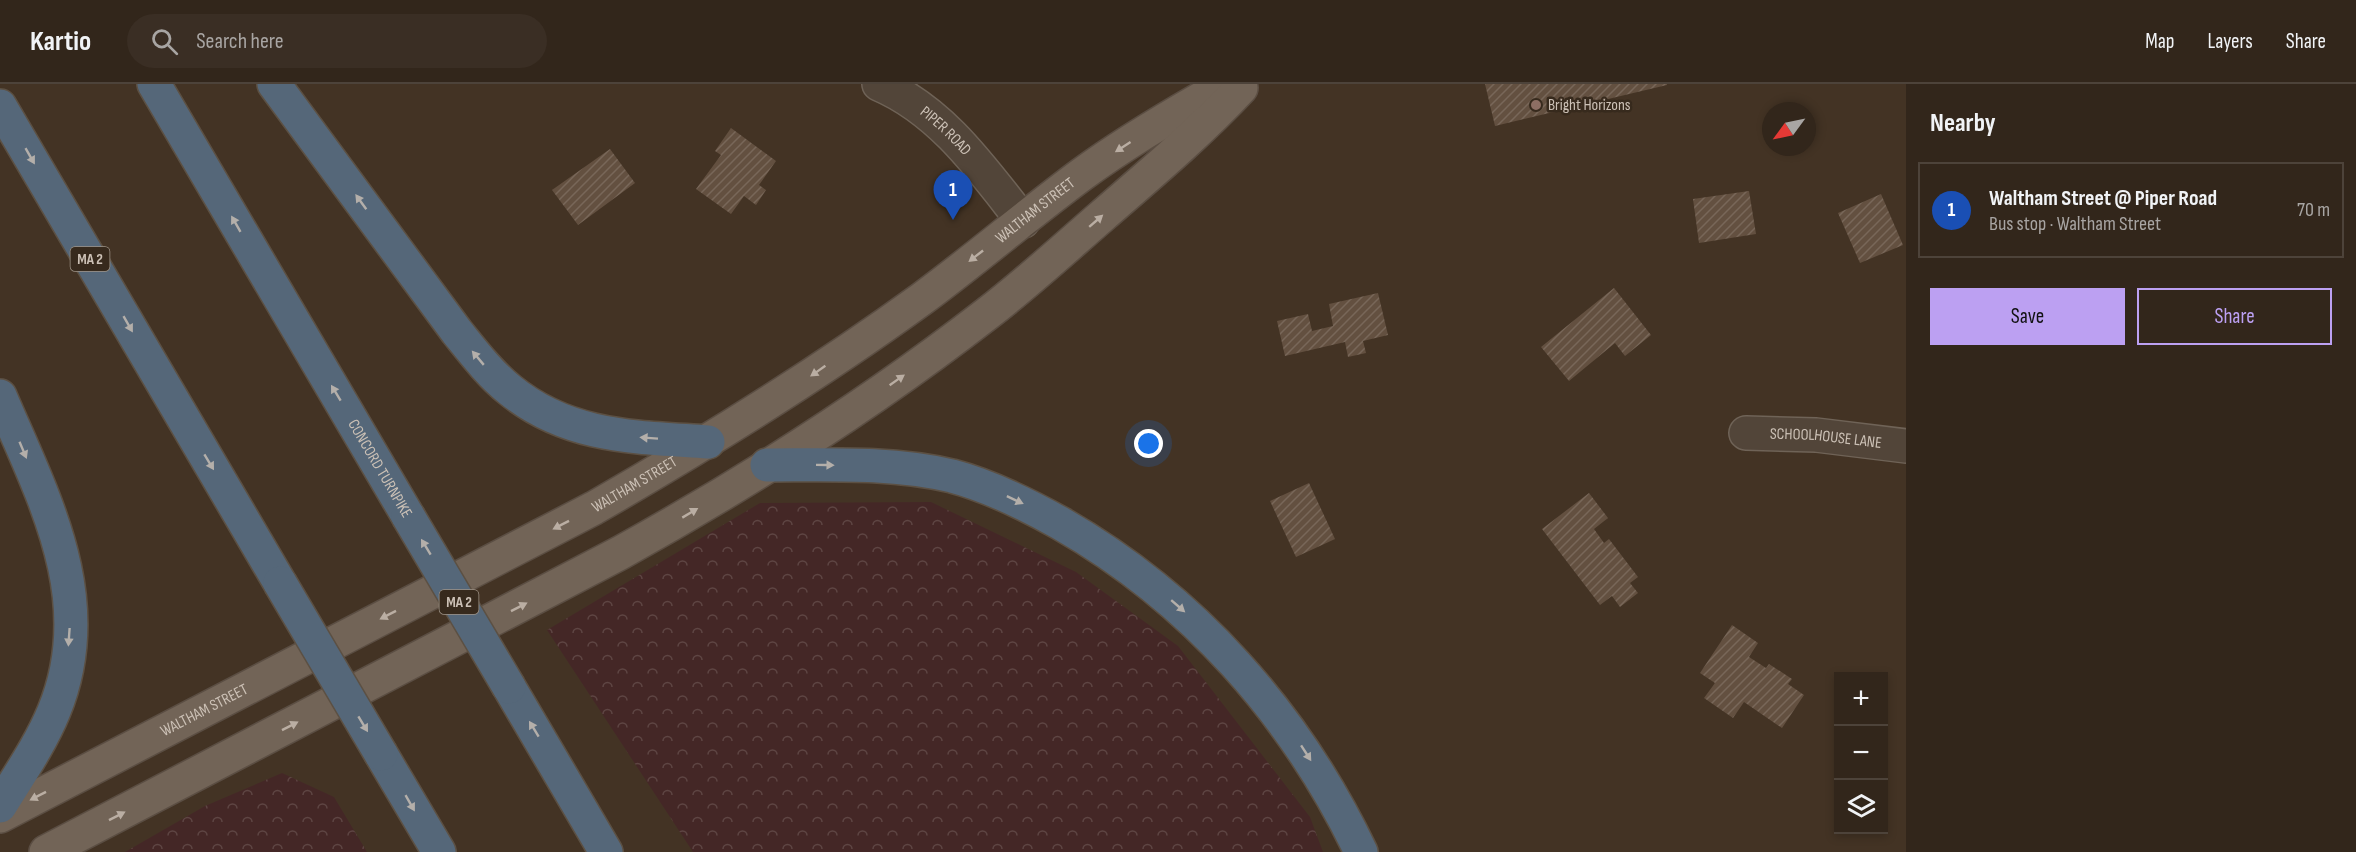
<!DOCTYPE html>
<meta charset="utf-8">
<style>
body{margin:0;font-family:"Sofia Sans Condensed",sans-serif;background:#3a2e24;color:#f1f3f6}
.controls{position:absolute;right:18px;bottom:18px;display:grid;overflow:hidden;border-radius:0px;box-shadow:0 3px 9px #0003}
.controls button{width:54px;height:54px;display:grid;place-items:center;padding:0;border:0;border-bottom:2px solid #4d433a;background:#32261b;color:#f1f3f6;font:30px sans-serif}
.compass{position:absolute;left:1762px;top:18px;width:54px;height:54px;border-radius:50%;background:#32261b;box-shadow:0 3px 9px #0003;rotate:237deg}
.you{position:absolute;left:1149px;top:360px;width:21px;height:21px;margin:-15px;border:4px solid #fff;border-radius:50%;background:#1a73e8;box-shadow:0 0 0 9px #1a73e833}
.badge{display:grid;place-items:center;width:39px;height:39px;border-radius:50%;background:#bca0f2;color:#fff;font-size:20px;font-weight:700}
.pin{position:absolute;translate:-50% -50px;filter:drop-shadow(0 2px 3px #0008)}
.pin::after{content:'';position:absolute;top:32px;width:21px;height:18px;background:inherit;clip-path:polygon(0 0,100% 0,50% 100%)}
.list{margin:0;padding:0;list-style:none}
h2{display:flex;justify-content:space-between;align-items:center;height:78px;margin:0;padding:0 24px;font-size:26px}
h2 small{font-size:20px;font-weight:400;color:#a8a5a3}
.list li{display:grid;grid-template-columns:39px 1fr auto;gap:18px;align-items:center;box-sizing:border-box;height:96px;margin:0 12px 12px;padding:0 12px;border:2px solid #4d433a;border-radius:0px}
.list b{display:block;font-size:22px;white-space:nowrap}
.list p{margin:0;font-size:20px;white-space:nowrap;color:#a8a5a3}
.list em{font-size:20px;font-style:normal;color:#a8a5a3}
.actions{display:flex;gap:12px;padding:18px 24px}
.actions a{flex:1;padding:14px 0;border:2px solid #bca0f2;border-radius:0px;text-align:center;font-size:21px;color:#bca0f2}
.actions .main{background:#bca0f2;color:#111}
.icon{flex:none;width:33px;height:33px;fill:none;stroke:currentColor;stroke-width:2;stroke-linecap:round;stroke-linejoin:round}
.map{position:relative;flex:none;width:1906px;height:768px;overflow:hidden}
header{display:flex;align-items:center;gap:36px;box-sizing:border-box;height:84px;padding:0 30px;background:#32261b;border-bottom:2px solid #4d433a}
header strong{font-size:28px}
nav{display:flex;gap:33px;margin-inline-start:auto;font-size:21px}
.search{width:420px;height:54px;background:#3a2e24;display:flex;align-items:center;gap:15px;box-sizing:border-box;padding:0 21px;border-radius:33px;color:#a8a5a3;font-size:22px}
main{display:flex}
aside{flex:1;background:#32261b}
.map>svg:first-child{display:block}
</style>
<header>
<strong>Kartio</strong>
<div class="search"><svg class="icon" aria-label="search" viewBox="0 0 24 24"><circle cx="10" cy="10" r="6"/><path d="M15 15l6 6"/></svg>Search here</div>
<nav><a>Map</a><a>Layers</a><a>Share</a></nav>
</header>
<main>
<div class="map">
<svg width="1906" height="768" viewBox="0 0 1906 768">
<defs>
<pattern id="forest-crowns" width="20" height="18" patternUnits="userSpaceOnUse" patternTransform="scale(1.5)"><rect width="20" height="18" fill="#442726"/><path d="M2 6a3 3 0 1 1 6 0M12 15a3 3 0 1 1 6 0" fill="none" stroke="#5e4543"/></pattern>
<pattern id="building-hatch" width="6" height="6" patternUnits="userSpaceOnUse" patternTransform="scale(1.5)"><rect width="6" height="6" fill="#635040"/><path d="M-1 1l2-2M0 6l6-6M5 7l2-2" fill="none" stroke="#786759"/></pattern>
</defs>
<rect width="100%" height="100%" fill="#433324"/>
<path fill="url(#forest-crowns)" d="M 931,418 L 1076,488 L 1178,562 L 1310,733 L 1323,768 L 693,768 L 547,546 L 760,419 Z
M 282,689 L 334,713 L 367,768 L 125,768 L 205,722 Z"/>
<path fill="url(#building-hatch)" d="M 1485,0 L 1667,0 L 1667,1 L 1495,42 Z
M 731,44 L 776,77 L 759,101 L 766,106 L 756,121 L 744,112 L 731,130 L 696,105 L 721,71 L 715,67 Z
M 610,65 L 635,99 L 578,141 L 552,106 Z
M 1749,107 L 1756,150 L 1699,159 L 1693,115 Z
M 1881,110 L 1903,161 L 1860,179 L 1838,129 Z
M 1614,204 L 1651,251 L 1625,272 L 1615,259 L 1569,297 L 1541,263 Z
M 1378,209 L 1388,251 L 1363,257 L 1366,269 L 1348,273 L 1345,258 L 1285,272 L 1277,237 L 1308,230 L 1312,247 L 1333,242 L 1329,220 Z
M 1309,399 L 1335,455 L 1296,473 L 1270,417 Z
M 1589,409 L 1608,434 L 1594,445 L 1604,459 L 1609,455 L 1638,493 L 1630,499 L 1638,509 L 1620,523 L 1612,512 L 1600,521 L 1542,445 Z
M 1732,541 L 1758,559 L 1749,573 L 1766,584 L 1769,580 L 1792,595 L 1788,600 L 1804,611 L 1782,644 L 1744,618 L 1733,634 L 1704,614 L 1715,599 L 1700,589 Z"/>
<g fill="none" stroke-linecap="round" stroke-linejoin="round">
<defs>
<g id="street">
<path id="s1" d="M 879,0 C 942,27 982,85 1023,137"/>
<path id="s2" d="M 1746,349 L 1816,351 L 1906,362"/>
</g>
<g id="primary">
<path id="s3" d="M 0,732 L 594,424 C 707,359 817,291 923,214 C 977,174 1027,131 1081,91 C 1127,57 1177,28 1227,0"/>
<path d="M 46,768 L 620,469 C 748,398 872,319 988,229 C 1027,199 1064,165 1102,132 C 1149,91 1198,50 1241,4"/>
</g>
<g id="highway">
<path id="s4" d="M 154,0 L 408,432"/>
<path d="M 274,0 L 457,248 C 474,269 490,290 510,306 C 569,354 636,353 708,358"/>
<path d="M 0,22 L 280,499"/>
<path d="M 0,312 C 43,413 100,515 54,627 C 40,661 19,691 0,722"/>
<path d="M 767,381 C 828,381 892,378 952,392 C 990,402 1026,420 1060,439 C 1193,515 1295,630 1361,768"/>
<path d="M 509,603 L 606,768"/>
<path d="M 381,670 L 439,768"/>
</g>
</defs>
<use href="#street" stroke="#6f6357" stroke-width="36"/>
<use href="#primary" stroke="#5b4e43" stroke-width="36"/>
<use href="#highway" stroke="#5c5043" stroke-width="36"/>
<use href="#street" stroke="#524539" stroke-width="33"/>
<use href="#primary" stroke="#726457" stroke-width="33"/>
<use href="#highway" stroke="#556779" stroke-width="33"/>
<defs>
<path id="highway-bridge" d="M 408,432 L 509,603
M 280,499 L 381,670"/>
</defs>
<use href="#highway-bridge" stroke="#5c5043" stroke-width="36" stroke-linecap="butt"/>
<use href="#highway-bridge" stroke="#556779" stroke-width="33"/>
</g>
<defs><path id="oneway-solid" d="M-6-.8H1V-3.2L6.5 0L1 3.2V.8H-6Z" transform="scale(1.5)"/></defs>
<g fill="#baaea3">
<use href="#oneway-solid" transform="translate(1123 63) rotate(147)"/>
<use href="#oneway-solid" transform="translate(1096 137) rotate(-41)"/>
<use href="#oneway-solid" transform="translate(976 172) rotate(142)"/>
<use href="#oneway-solid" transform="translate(818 287) rotate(145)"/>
<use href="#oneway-solid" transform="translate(897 296) rotate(-35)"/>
<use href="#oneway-solid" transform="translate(690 429) rotate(-31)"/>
<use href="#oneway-solid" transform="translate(561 441) rotate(153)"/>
<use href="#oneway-solid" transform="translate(519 523) rotate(-27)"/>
<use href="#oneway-solid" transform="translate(388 531) rotate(153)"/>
<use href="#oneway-solid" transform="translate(290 642) rotate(-27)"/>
<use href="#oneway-solid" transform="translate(38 712) rotate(153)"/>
<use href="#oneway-solid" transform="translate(117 732) rotate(-27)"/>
</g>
<g fill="#b4afaa">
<use href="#oneway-solid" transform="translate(30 72) rotate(60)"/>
<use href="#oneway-solid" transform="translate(361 118) rotate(-126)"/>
<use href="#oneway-solid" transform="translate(236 140) rotate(-120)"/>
<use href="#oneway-solid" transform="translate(128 240) rotate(60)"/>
<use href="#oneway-solid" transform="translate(478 274) rotate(-130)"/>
<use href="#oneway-solid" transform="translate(336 309) rotate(-121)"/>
<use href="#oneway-solid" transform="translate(649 354) rotate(-176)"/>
<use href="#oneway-solid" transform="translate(23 366) rotate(67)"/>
<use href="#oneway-solid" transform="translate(209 378) rotate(59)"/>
<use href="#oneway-solid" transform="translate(825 381) rotate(1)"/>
<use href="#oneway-solid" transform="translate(1015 416) rotate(25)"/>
<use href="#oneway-solid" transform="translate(426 463) rotate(-121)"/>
<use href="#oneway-solid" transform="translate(1178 522) rotate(41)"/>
<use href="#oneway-solid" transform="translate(69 553) rotate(94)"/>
<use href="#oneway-solid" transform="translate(363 640) rotate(59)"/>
<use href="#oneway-solid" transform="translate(534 645) rotate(-121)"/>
<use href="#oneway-solid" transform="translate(1306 669) rotate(57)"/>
<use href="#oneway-solid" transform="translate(410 719) rotate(60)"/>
</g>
<circle fill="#8d6e63" stroke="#372a1d" stroke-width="2" cx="1536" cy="21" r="6"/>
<g text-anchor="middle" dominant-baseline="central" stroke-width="5" stroke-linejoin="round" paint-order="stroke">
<g fill="#372a1d" stroke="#9f9488" stroke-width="1.5">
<rect x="70.5" y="163" width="39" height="24" rx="4.5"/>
<rect x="439.5" y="506" width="39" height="24" rx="4.5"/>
</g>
<g font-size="15" font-weight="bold" fill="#ccc1b6">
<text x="90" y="175">MA 2</text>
<text x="459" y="518">MA 2</text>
</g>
<g font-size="16" fill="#ccc1b6" stroke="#372a1d" text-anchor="start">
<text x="1548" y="21">Bright Horizons</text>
</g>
<g font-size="16" fill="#ccc1b6" stroke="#372a1d">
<text stroke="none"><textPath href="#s1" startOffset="82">PIPER ROAD</textPath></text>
<text stroke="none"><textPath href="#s3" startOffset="1202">WALTHAM STREET</textPath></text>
<text stroke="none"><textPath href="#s2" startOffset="80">SCHOOLHOUSE LANE</textPath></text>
<text stroke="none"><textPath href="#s4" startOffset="446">CONCORD TURNPIKE</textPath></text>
<text stroke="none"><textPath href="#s3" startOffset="716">WALTHAM STREET</textPath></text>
<text stroke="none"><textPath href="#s3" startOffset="230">WALTHAM STREET</textPath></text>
</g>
</g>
</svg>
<div class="controls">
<button>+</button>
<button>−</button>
<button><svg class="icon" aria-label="layers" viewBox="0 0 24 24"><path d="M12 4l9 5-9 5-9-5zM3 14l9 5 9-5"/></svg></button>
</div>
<svg class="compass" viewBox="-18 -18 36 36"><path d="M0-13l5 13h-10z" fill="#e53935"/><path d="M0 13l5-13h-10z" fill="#a8a5a3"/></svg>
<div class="you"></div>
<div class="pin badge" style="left:953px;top:136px;background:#1a4fb4">1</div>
</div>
<aside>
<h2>Nearby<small></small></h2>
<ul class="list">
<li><span class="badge" style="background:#1a4fb4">1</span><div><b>Waltham Street @ Piper Road</b><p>Bus stop · Waltham Street</p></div><em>70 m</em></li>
</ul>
<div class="actions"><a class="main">Save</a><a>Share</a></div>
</aside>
</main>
